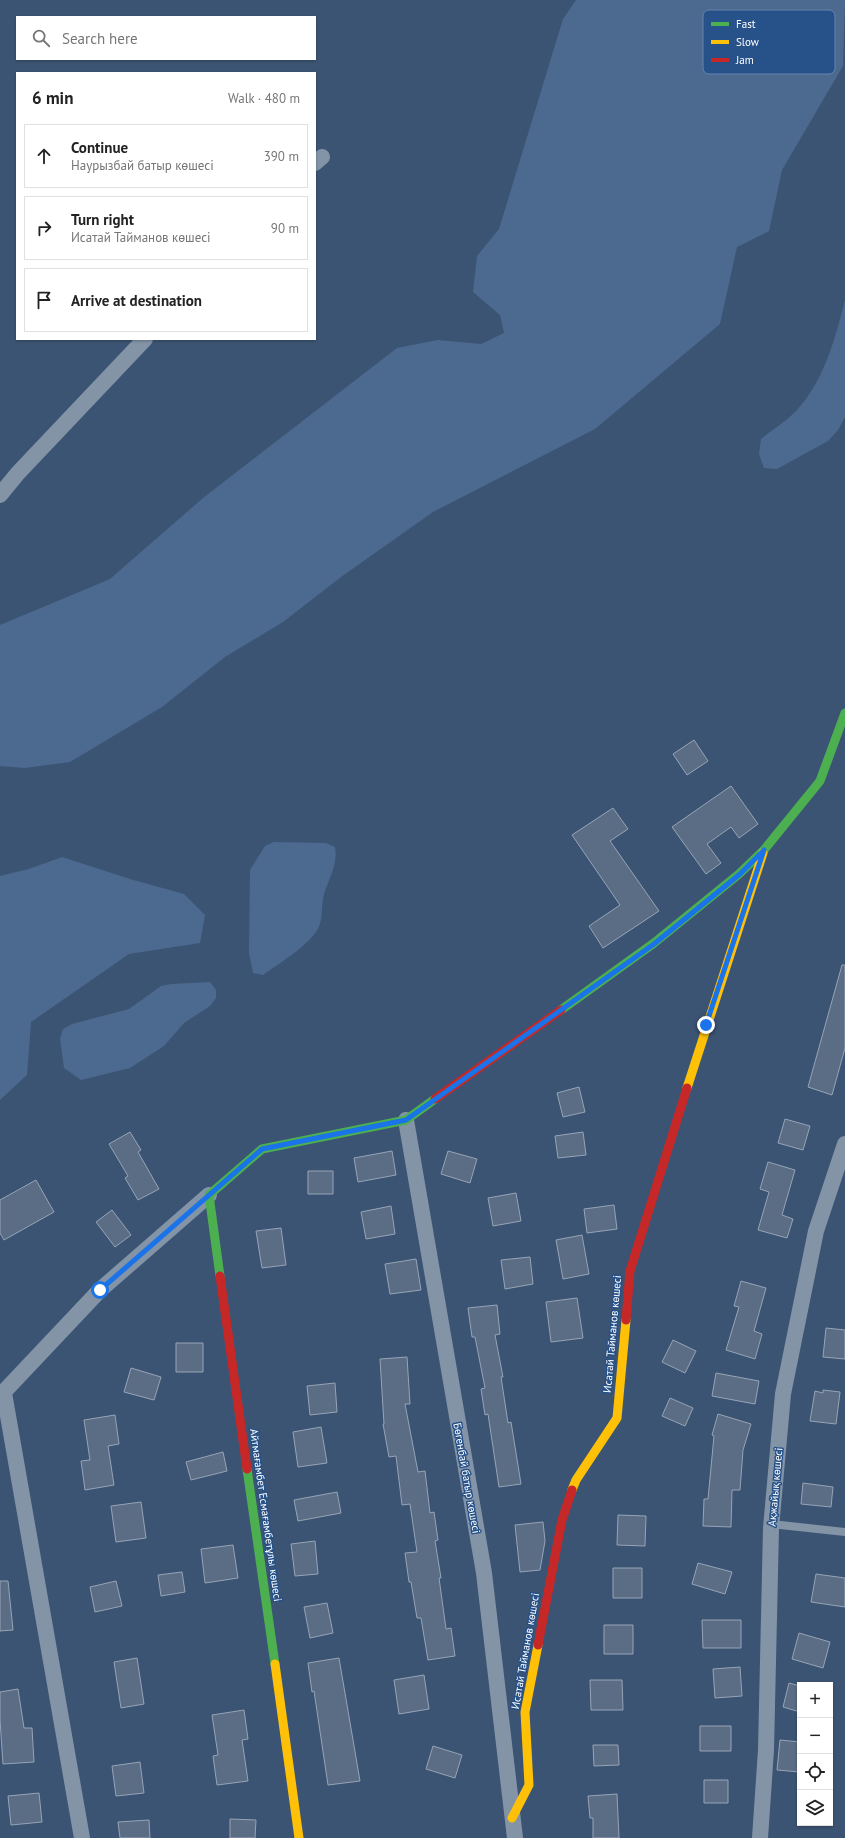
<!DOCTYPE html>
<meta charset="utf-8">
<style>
body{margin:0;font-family:"PT Sans",sans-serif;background:#f6f6f6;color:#222}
.controls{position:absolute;right:12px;bottom:12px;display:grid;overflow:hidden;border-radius:0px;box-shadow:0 1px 3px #0004}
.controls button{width:36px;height:36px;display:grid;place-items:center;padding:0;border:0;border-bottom:1px solid #e0e0e0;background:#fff;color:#222;font:20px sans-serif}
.stop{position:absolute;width:12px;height:12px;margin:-9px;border:3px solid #1a73e8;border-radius:50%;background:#fff}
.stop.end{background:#1a73e8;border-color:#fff;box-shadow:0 1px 4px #0008}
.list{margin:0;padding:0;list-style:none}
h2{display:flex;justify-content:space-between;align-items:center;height:52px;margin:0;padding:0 16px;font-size:17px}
h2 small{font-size:13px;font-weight:400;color:#767676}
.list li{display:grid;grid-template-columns:26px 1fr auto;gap:12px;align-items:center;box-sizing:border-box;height:64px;margin:0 8px 8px;padding:0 8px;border:1px solid #e0e0e0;border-radius:0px}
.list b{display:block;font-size:15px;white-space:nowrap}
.list p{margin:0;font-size:13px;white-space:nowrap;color:#767676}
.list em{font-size:13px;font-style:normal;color:#767676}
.icon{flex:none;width:22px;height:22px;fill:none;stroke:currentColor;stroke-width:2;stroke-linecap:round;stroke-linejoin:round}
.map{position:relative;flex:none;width:845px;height:1838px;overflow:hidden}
.search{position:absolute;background:#fff;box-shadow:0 1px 3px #0004;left:16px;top:16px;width:300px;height:44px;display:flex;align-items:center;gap:10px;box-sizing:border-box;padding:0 14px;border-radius:0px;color:#767676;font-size:15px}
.panel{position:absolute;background:#fff;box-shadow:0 1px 3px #0004;left:16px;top:72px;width:300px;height:268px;border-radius:0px}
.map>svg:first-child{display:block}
</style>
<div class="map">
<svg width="845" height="1838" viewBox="0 0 845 1838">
<rect width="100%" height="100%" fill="#3c5473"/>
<path fill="#4c6990" d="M 576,0 L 845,0 L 843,66 L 782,170 L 769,231 L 737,247 L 720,324 L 595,429 L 433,512 L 341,577 L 283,622 L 225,657 L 162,707 L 70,762 L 25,768 L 0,766 L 0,625 L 110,579 L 203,498 L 397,348 L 438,340 L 481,344 L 504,333 L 500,315 L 473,292 L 477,256 L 499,229 L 563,19 Z
M 845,300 L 845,417 L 838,430 L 828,441 L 777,469 L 764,468 L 759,454 L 761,439 C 772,430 785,422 795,412 C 824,382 835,339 845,300 Z
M 274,842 L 326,843 L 335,847 C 338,863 330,877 325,891 C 321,902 323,914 320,924 C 314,943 279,963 263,975 L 253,973 L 249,953 L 250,870 L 265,846 Z
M 62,857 L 130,879 L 184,894 L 205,915 L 200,943 L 129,954 L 31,1022 L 27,1075 L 0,1100 L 0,876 L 29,869 Z
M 210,982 L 216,990 L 216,998 L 210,1006 L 184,1023 L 164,1046 L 130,1068 L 81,1080 L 64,1068 L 60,1039 L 63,1029 L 72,1024 L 129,1009 L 161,986 L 171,984 Z"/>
<path fill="#5a6d85" stroke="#97a4b6" d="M 694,740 L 708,761 L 687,775 L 673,754 Z
M 731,786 L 758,824 L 739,838 L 731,827 L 707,844 L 721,863 L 706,874 L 672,827 Z
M 613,808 L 628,829 L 610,841 L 659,911 L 603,948 L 589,926 L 620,905 L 572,835 Z
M 842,965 L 845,965 L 845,1048 L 832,1095 L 808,1087 Z
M 579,1087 L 585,1112 L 563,1117 L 557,1093 Z
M 785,1119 L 810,1126 L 803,1150 L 778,1143 Z
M 130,1132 L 141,1150 L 138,1152 L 159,1189 L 138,1200 L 125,1178 L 128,1176 L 109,1144 Z
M 583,1132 L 586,1155 L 558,1158 L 555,1136 Z
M 392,1151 L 396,1175 L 358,1182 L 354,1158 Z
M 448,1151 L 477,1159 L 470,1183 L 441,1174 Z
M 768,1162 L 795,1170 L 782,1215 L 793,1219 L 787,1238 L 758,1230 L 769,1192 L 760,1189 Z
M 308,1171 L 333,1171 L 333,1194 L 308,1194 Z
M 36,1180 L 54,1212 L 4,1240 L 0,1233 L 0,1200 Z
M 516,1193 L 521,1221 L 493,1226 L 488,1198 Z
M 614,1205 L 617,1229 L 587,1233 L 584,1209 Z
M 391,1206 L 395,1234 L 366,1239 L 361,1212 Z
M 112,1210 L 131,1235 L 115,1247 L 96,1222 Z
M 281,1228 L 286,1265 L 262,1268 L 256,1231 Z
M 582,1235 L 589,1274 L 563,1279 L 556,1240 Z
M 530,1257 L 533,1284 L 505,1289 L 501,1260 Z
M 416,1259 L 421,1290 L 390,1294 L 385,1264 Z
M 741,1281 L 766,1288 L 754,1331 L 762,1334 L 755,1359 L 726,1350 L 739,1307 L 734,1306 Z
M 577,1298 L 583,1338 L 551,1342 L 546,1302 Z
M 497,1305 L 500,1334 L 495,1335 L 503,1377 L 501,1377 L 508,1423 L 511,1422 L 521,1484 L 499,1487 L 488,1414 L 485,1415 L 481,1389 L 485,1388 L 475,1337 L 472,1337 L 468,1308 Z
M 826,1328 L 845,1330 L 845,1359 L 823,1357 Z
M 673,1340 L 696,1351 L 685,1373 L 662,1362 Z
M 176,1343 L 203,1343 L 203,1372 L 176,1372 Z
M 407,1357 L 410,1404 L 405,1404 L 418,1472 L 425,1471 L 430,1513 L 434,1512 L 438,1540 L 435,1541 L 441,1578 L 439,1578 L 446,1629 L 451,1628 L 455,1656 L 428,1660 L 421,1618 L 417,1618 L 411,1582 L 409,1582 L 405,1553 L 417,1552 L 410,1504 L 402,1505 L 396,1456 L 389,1457 L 383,1424 L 384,1424 L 380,1359 Z
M 131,1368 L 161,1377 L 154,1400 L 124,1392 Z
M 716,1373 L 759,1381 L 755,1404 L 712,1396 Z
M 335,1383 L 337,1412 L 310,1415 L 307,1386 Z
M 823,1390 L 840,1392 L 836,1424 L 810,1421 L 815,1391 L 823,1393 Z
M 670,1398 L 693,1408 L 685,1426 L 662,1416 Z
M 718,1414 L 751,1424 L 743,1450 L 740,1490 L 732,1490 L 731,1527 L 703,1526 L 704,1499 L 708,1499 L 714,1436 L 712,1435 Z
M 115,1415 L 119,1444 L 108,1446 L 114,1485 L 85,1490 L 81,1461 L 90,1460 L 84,1420 Z
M 321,1427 L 327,1463 L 298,1467 L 293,1432 Z
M 223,1452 L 227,1471 L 191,1480 L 186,1462 Z
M 803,1483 L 833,1487 L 831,1507 L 801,1504 Z
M 337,1492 L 341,1513 L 298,1521 L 294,1500 Z
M 141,1502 L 146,1538 L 116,1542 L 111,1506 Z
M 618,1515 L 646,1516 L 645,1546 L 617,1545 Z
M 543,1522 L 545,1541 L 540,1570 L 520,1572 L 515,1525 Z
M 315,1541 L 318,1574 L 295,1576 L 291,1544 Z
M 233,1545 L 238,1578 L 205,1583 L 201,1549 Z
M 698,1563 L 732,1572 L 725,1594 L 692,1584 Z
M 613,1568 L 642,1568 L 642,1598 L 613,1598 Z
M 182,1572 L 185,1592 L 161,1596 L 158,1575 Z
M 816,1574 L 845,1578 L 845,1607 L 811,1602 Z
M 0,1581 L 8,1581 L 13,1630 L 0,1631 Z
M 116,1581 L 122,1606 L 95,1612 L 90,1587 Z
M 327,1603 L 333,1633 L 310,1638 L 304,1607 Z
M 702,1620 L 741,1620 L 741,1648 L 703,1648 Z
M 604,1625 L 633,1625 L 633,1654 L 604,1654 Z
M 799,1633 L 830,1642 L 823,1668 L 792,1659 Z
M 137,1658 L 144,1704 L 121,1708 L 114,1662 Z
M 339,1658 L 360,1781 L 328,1785 L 314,1691 L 312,1692 L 308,1663 Z
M 740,1667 L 742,1696 L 715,1698 L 713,1669 Z
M 424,1675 L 429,1709 L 399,1714 L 394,1680 Z
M 590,1680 L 622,1680 L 623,1710 L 591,1710 Z
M 789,1683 L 800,1686 L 800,1712 L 783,1707 Z
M 18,1689 L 24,1728 L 32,1728 L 34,1762 L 3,1764 L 0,1720 L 0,1692 Z
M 244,1710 L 248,1739 L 242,1740 L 248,1781 L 217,1785 L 213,1756 L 218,1755 L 212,1715 Z
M 700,1726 L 731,1726 L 731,1751 L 700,1751 Z
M 780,1740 L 800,1742 L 800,1772 L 777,1770 Z
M 593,1745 L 618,1745 L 619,1765 L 594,1766 Z
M 433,1746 L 462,1755 L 455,1778 L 426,1769 Z
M 140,1762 L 144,1793 L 116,1796 L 112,1766 Z
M 704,1780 L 728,1780 L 728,1803 L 704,1803 Z
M 39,1793 L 42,1822 L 11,1825 L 8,1796 Z
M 617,1794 L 619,1838 L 593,1838 L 593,1818 L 590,1818 L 588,1796 Z
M 230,1819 L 256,1820 L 255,1838 L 230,1838 Z
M 149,1820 L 150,1838 L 120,1838 L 118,1822 Z"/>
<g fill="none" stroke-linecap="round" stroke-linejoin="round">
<path stroke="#8394a7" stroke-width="8" d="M 771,1524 L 845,1532"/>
<path stroke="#8394a7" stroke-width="16" d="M 315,163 L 322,157
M 0,495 L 18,473 L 145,339
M 406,1120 L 484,1573 L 515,1838
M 4,1393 L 82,1838
M 0,1396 L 100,1290 L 209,1195
M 760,1838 L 766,1750 L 771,1528 L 783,1394 L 816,1231 L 845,1144"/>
<path stroke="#4caf50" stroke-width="9" d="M 561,1010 L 654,943 L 739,874 L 764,850 L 820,781 L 845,713
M 220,1276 L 209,1195 L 262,1149 L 406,1120 L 435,1099
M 247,1469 L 275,1664"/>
<path stroke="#ffc107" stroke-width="9" d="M 687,1088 L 763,853
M 572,1490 L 576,1480 L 617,1418 L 626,1320
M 275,1664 L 299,1838
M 512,1818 L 529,1785 L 525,1712 L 538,1645"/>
<path stroke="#c62828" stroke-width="9" d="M 435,1099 L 561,1010
M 220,1276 L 247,1469
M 626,1320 L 630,1271 L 687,1088
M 538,1645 L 562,1520 L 572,1490"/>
</g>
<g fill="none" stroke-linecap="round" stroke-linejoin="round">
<path stroke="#1a73e8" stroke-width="5" d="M 100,1290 L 262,1149 L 406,1120 L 654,944 L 740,874 L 764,850 L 706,1025"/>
</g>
<g text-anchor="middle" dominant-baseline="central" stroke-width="3" stroke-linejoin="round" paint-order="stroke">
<g font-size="11" fill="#fff" stroke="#265189">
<text transform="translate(612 1334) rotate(-85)">Исатай Тайманов көшесі</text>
<text transform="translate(467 1478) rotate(80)">Бөгенбай батыр көшесі</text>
<text transform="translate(775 1487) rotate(-85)">Ақжайық көшесі</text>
<text transform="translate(266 1515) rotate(82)">Айтмағамбет Есмағамбетұлы көшесі</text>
<text transform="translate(525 1651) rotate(-80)">Исатай Тайманов көшесі</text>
</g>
</g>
<rect x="703" y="10" width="132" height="64" rx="6" fill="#265189" stroke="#6785ac" stroke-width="1"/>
<rect x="711" y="22" width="18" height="4" fill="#4caf50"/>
<rect x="711" y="40" width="18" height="4" fill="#ffc107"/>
<rect x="711" y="58" width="18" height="4" fill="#c62828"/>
<g font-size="11" fill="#fff">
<text x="736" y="28">Fast</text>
<text x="736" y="46">Slow</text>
<text x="736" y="64">Jam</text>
</g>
</svg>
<div class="controls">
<button>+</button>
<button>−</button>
<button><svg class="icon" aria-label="locate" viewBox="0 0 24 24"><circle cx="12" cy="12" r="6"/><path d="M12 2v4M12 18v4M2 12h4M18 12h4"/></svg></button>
<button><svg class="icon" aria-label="layers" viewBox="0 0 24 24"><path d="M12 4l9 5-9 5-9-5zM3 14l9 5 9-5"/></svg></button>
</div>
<div class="stop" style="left:100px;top:1290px"></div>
<div class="stop end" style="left:706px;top:1025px"></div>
<div class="search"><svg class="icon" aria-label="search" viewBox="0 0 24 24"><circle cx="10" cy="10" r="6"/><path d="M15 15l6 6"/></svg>Search here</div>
<section class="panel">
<h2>6 min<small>Walk · 480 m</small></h2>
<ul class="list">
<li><svg class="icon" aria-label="ahead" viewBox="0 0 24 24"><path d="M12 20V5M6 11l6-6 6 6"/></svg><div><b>Continue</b><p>Наурызбай батыр көшесі</p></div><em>390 m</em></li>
<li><svg class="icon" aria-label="right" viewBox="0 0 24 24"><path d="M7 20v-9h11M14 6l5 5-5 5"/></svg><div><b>Turn right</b><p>Исатай Тайманов көшесі</p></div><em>90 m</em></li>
<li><svg class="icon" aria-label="arrive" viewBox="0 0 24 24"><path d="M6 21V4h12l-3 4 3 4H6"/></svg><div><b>Arrive at destination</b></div></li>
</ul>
</section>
</div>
